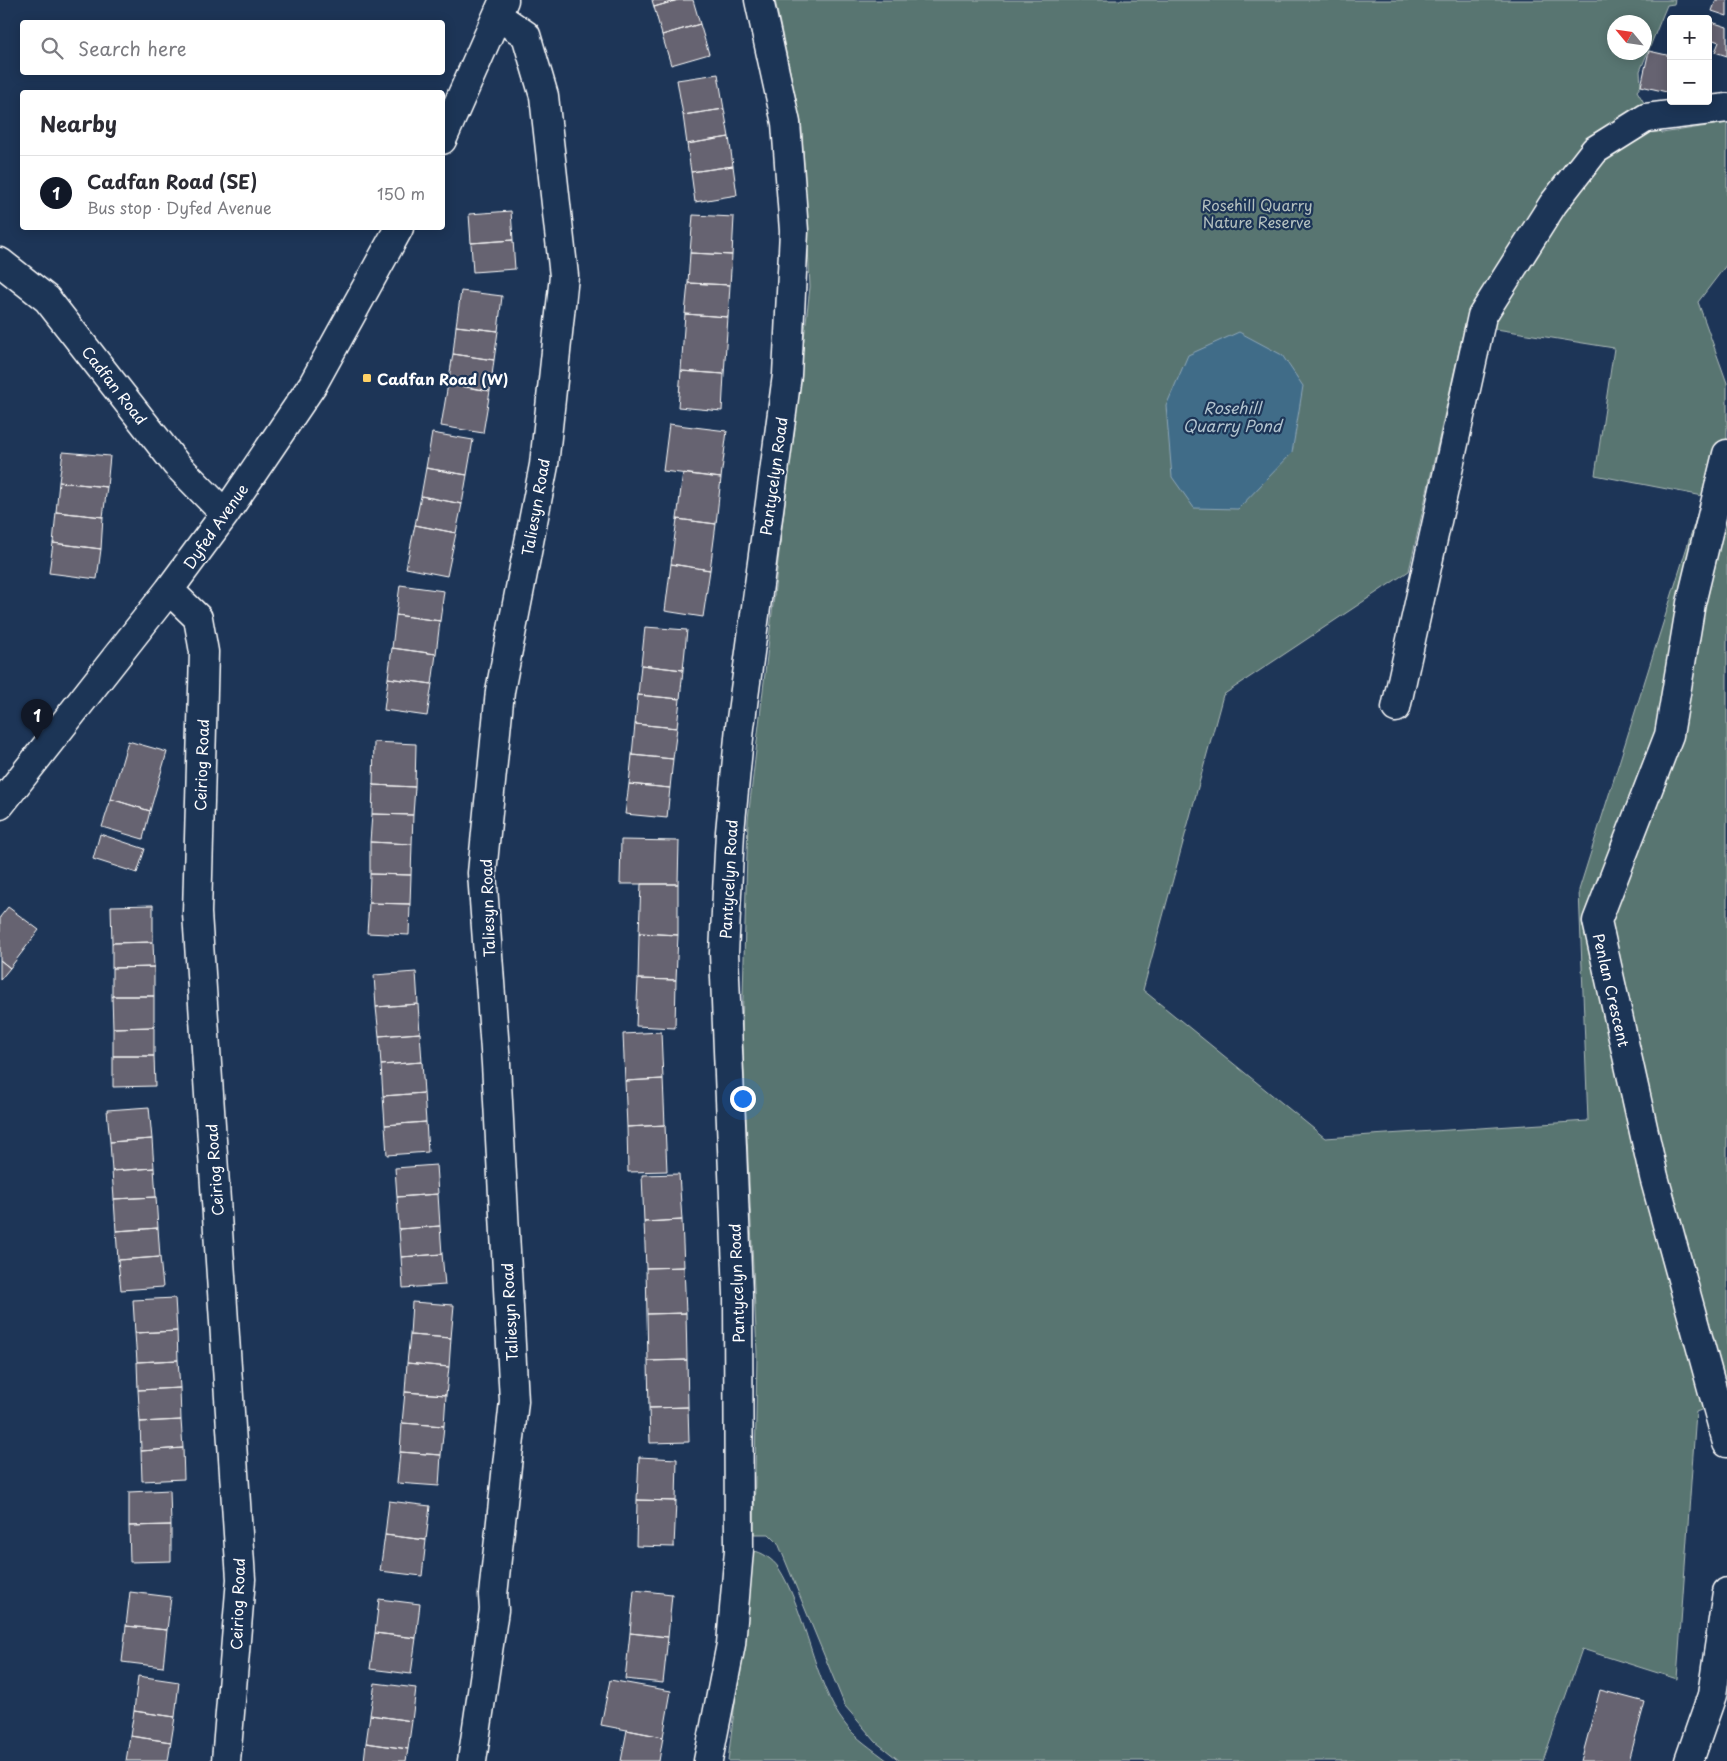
<!DOCTYPE html>
<meta charset="utf-8">
<style>
body{margin:0;font-family:"Playpen Sans",sans-serif;background:#f2f2f3;color:#2b2b33}
.controls{position:absolute;right:15px;top:15px;display:grid;overflow:hidden;border-radius:5px;box-shadow:0 2px 12px #0003}
.controls button{width:45px;height:45px;display:grid;place-items:center;padding:0;border:0;border-bottom:1px solid #e1e1e2;background:#fff;color:#2b2b33;font:25px sans-serif}
.compass{position:absolute;left:1607px;top:15px;width:45px;height:45px;border-radius:50%;background:#fff;box-shadow:0 2px 12px #0003;rotate:299deg}
.you{position:absolute;left:742px;top:1098px;width:18px;height:18px;margin:-12px;border:4px solid #fff;border-radius:50%;background:#1a73e8;box-shadow:0 0 0 8px #1a73e833}
.badge{display:grid;place-items:center;width:32px;height:32px;border-radius:50%;background:#111827;color:#fff;font-size:16px;font-weight:700}
.pin{position:absolute;translate:-50% -41px;filter:drop-shadow(0 1px 2px #0008)}
.pin::after{content:'';position:absolute;top:26px;width:18px;height:15px;background:inherit;clip-path:polygon(0 0,100% 0,50% 100%)}
.list{margin:0;padding:0;list-style:none}
h2{display:flex;justify-content:space-between;align-items:center;height:65px;margin:0;padding:0 20px;font-size:21px}
h2 small{font-size:16px;font-weight:400;color:#7c7c81}
.list li{display:grid;grid-template-columns:32px 1fr auto;gap:15px;align-items:center;box-sizing:border-box;height:75px;padding:0 20px;border-top:1px solid #e1e1e2}
.list b{display:block;font-size:19px;white-space:nowrap}
.list p{margin:0;font-size:16px;white-space:nowrap;color:#7c7c81}
.list em{font-size:16px;font-style:normal;color:#7c7c81}
.icon{flex:none;width:28px;height:28px;fill:none;stroke:currentColor;stroke-width:2;stroke-linecap:round;stroke-linejoin:round}
.map{position:relative;flex:none;width:1727px;height:1761px;overflow:hidden}
.search{position:absolute;background:#fff;box-shadow:0 2px 12px #0003;left:20px;top:20px;width:425px;height:55px;display:flex;align-items:center;gap:12px;box-sizing:border-box;padding:0 18px;border-radius:5px;color:#7c7c81;font-size:19px}
.panel{position:absolute;background:#fff;box-shadow:0 2px 12px #0003;left:20px;top:90px;width:425px;height:140px;border-radius:5px}
.map>svg:first-child{display:block}
</style>
<div class="map">
<svg width="1727" height="1761" viewBox="0 0 1727 1761">
<rect width="100%" height="100%" fill="#1d3557"/>
<filter id="ink" filterUnits="userSpaceOnUse"><feTurbulence type="fractalNoise" baseFrequency=".02" numOctaves="2"/><feDisplacementMap in="SourceGraphic" scale="10" xChannelSelector="R" yChannelSelector="G"/><feConvolveMatrix kernelMatrix="1 2 1 2 8 2 1 2 1" color-interpolation-filters="sRGB"/></filter>
<g filter="url(#ink)">
<path fill="#597471" stroke="#acbab8" fill-rule="evenodd" d="M 775,0 L 1675,0 L 1674,4 L 1667,5 L 1640,71 L 1641,86 L 1637,91 L 1662,133 L 1727,123 L 1727,264 L 1698,302 L 1727,383 L 1727,1400 L 1696,1412 L 1677,1679 L 1582,1649 L 1543,1761 L 900,1761 L 876,1742 L 845,1706 L 778,1543 L 769,1534 L 754,1534 L 757,1353 L 742,1029 L 748,819 L 810,287 L 802,128 ZM 1614,22 L 1644,22 L 1644,52 L 1614,52 ZM 1465,324 L 1614,348 L 1595,475 L 1703,496 L 1579,890 L 1588,1121 L 1325,1138 L 1143,990 L 1223,695 L 1409,571 Z
M 753,1551 C 761,1551 773,1560 778,1567 C 807,1612 813,1683 845,1724 C 855,1738 874,1750 888,1761 L 728,1761 Z"/>
<path fill="#416c88" stroke="#8da7b8" d="M 1239,332 L 1282,355 L 1303,386 L 1292,453 L 1238,509 L 1194,508 L 1172,477 L 1166,406 L 1188,355 Z"/>
<path fill="#666471" stroke="#fff" d="M 652,0 L 678,0 L 654,7 Z
M 678,0 L 693,0 L 700,24 L 662,35 L 654,7 Z
M 1716,0 L 1727,0 L 1727,16 L 1712,11 Z
M 1708,21 L 1727,27 L 1727,56 L 1715,52 L 1719,42 L 1708,38 Z
M 700,24 L 709,54 L 671,65 L 662,35 Z
M 1649,51 L 1671,56 L 1671,93 L 1641,86 Z
M 718,74 L 724,109 L 683,115 L 677,80 Z
M 724,109 L 729,137 L 687,144 L 683,115 Z
M 729,137 L 733,166 L 691,172 L 687,144 Z
M 733,166 L 737,195 L 695,202 L 691,172 Z
M 511,211 L 513,240 L 471,243 L 469,214 Z
M 693,215 L 734,217 L 732,255 L 690,253 Z
M 513,240 L 515,269 L 473,272 L 471,243 Z
M 690,253 L 732,255 L 730,285 L 688,283 Z
M 688,283 L 730,285 L 728,317 L 685,314 Z
M 461,291 L 502,296 L 498,331 L 456,326 Z
M 685,314 L 728,317 L 724,374 L 681,371 Z
M 456,326 L 498,331 L 494,360 L 453,354 Z
M 453,354 L 494,360 L 490,391 L 448,384 Z
M 681,371 L 724,374 L 722,411 L 678,407 Z
M 448,384 L 490,391 L 483,433 L 441,426 Z
M 669,424 L 727,431 L 721,478 L 663,471 Z
M 432,433 L 473,440 L 467,475 L 426,468 Z
M 63,452 L 110,456 L 107,487 L 59,482 Z
M 426,468 L 467,475 L 462,504 L 421,496 Z
M 683,473 L 721,478 L 716,524 L 677,519 Z
M 59,482 L 107,487 L 103,517 L 56,512 Z
M 421,496 L 462,504 L 456,533 L 415,525 Z
M 56,512 L 103,517 L 101,549 L 53,543 Z
M 677,519 L 716,524 L 710,570 L 671,564 Z
M 415,525 L 456,533 L 447,576 L 406,568 Z
M 53,543 L 101,549 L 97,579 L 49,573 Z
M 671,564 L 710,570 L 703,617 L 665,611 Z
M 400,585 L 444,591 L 440,621 L 396,615 Z
M 396,615 L 440,621 L 436,654 L 392,648 Z
M 645,627 L 687,630 L 683,670 L 641,665 Z
M 392,648 L 436,654 L 432,684 L 388,678 Z
M 641,665 L 683,670 L 680,699 L 638,695 Z
M 388,678 L 432,684 L 427,716 L 384,710 Z
M 638,695 L 680,699 L 677,728 L 635,724 Z
M 635,724 L 677,728 L 673,759 L 632,755 Z
M 128,741 L 167,752 L 150,811 L 111,799 Z
M 374,742 L 416,744 L 415,787 L 373,785 Z
M 632,755 L 673,759 L 670,788 L 629,784 Z
M 629,784 L 670,788 L 667,818 L 625,814 Z
M 373,785 L 415,787 L 413,815 L 372,814 Z
M 111,799 L 150,811 L 143,839 L 102,827 Z
M 372,814 L 413,815 L 412,844 L 370,842 Z
M 100,834 L 145,849 L 137,873 L 93,859 Z
M 621,840 L 679,841 L 678,884 L 620,884 Z
M 370,842 L 412,844 L 411,875 L 370,874 Z
M 370,874 L 411,875 L 410,904 L 369,903 Z
M 641,884 L 678,884 L 678,935 L 639,933 Z
M 369,903 L 410,904 L 409,935 L 367,933 Z
M 153,905 L 153,942 L 112,943 L 111,906 Z
M 8,907 L 39,930 L 10,968 L 0,960 L 0,917 Z
M 639,933 L 678,935 L 676,980 L 638,979 Z
M 153,942 L 154,967 L 112,968 L 112,943 Z
M 0,960 L 10,968 L 0,980 Z
M 154,967 L 154,996 L 112,996 L 112,968 Z
M 416,972 L 418,1004 L 376,1007 L 374,975 Z
M 638,979 L 676,980 L 675,1028 L 636,1026 Z
M 112,996 L 154,996 L 154,1027 L 113,1028 Z
M 418,1004 L 420,1033 L 379,1036 L 376,1007 Z
M 154,1027 L 154,1056 L 113,1056 L 113,1028 Z
M 661,1032 L 663,1079 L 625,1081 L 623,1034 Z
M 420,1033 L 422,1062 L 381,1065 L 379,1036 Z
M 113,1056 L 154,1056 L 155,1086 L 113,1087 Z
M 422,1062 L 424,1093 L 383,1096 L 381,1065 Z
M 663,1079 L 665,1125 L 627,1127 L 625,1081 Z
M 424,1093 L 426,1122 L 385,1125 L 383,1096 Z
M 149,1107 L 152,1139 L 110,1142 L 107,1110 Z
M 426,1122 L 428,1152 L 387,1155 L 385,1125 Z
M 665,1125 L 667,1171 L 628,1172 L 627,1127 Z
M 152,1139 L 154,1168 L 112,1171 L 110,1142 Z
M 436,1165 L 438,1194 L 397,1197 L 395,1168 Z
M 154,1168 L 156,1197 L 114,1199 L 112,1171 Z
M 679,1174 L 682,1220 L 644,1222 L 642,1175 Z
M 438,1194 L 440,1226 L 399,1229 L 397,1197 Z
M 156,1197 L 158,1228 L 116,1231 L 114,1199 Z
M 682,1220 L 684,1267 L 646,1268 L 644,1222 Z
M 440,1226 L 442,1254 L 401,1257 L 399,1229 Z
M 158,1228 L 160,1257 L 118,1260 L 116,1231 Z
M 442,1254 L 445,1285 L 403,1288 L 401,1257 Z
M 160,1257 L 163,1287 L 121,1290 L 118,1260 Z
M 684,1267 L 686,1313 L 647,1314 L 646,1268 Z
M 175,1298 L 177,1331 L 135,1333 L 133,1300 Z
M 412,1302 L 454,1305 L 451,1338 L 410,1335 Z
M 686,1313 L 687,1360 L 648,1361 L 647,1314 Z
M 177,1331 L 178,1360 L 137,1362 L 135,1333 Z
M 410,1335 L 451,1338 L 449,1367 L 407,1363 Z
M 178,1360 L 180,1388 L 138,1390 L 137,1362 Z
M 687,1360 L 688,1407 L 649,1408 L 648,1361 Z
M 407,1363 L 449,1367 L 446,1395 L 405,1392 Z
M 180,1388 L 181,1420 L 140,1422 L 138,1390 Z
M 405,1392 L 446,1395 L 444,1426 L 402,1423 Z
M 688,1407 L 689,1442 L 650,1443 L 649,1408 Z
M 181,1420 L 183,1448 L 141,1451 L 140,1422 Z
M 402,1423 L 444,1426 L 441,1455 L 400,1452 Z
M 183,1448 L 184,1479 L 142,1481 L 141,1451 Z
M 400,1452 L 441,1455 L 439,1486 L 397,1483 Z
M 639,1457 L 677,1459 L 676,1501 L 637,1500 Z
M 170,1490 L 171,1525 L 129,1526 L 129,1492 Z
M 637,1500 L 676,1501 L 674,1547 L 636,1546 Z
M 389,1501 L 430,1506 L 426,1540 L 385,1535 Z
M 171,1525 L 171,1561 L 130,1562 L 129,1526 Z
M 385,1535 L 426,1540 L 422,1576 L 380,1571 Z
M 634,1590 L 672,1594 L 668,1637 L 630,1633 Z
M 130,1592 L 171,1597 L 167,1630 L 126,1626 Z
M 379,1599 L 420,1604 L 416,1638 L 375,1633 Z
M 126,1626 L 167,1630 L 163,1667 L 122,1662 Z
M 375,1633 L 416,1638 L 411,1674 L 370,1669 Z
M 630,1633 L 668,1637 L 663,1683 L 625,1679 Z
M 138,1676 L 179,1682 L 175,1717 L 134,1711 Z
M 610,1680 L 671,1691 L 663,1737 L 601,1725 Z
M 375,1683 L 416,1688 L 412,1721 L 370,1715 Z
M 1600,1690 L 1645,1702 L 1629,1761 L 1581,1761 Z
M 134,1711 L 175,1717 L 171,1742 L 130,1736 Z
M 370,1715 L 412,1721 L 408,1749 L 366,1743 Z
M 627,1730 L 663,1737 L 659,1761 L 621,1761 Z
M 130,1736 L 171,1742 L 168,1761 L 126,1761 Z
M 366,1743 L 408,1749 L 406,1761 L 364,1761 Z"/>
<g fill="none" stroke-linecap="round" stroke-linejoin="round">
<defs>
<path id="minor" d="M 442,140 L 504,0
M 0,262 L 47,299 L 176,464 L 225,514
M 1727,454 L 1691,603 L 1669,735 L 1597,921 L 1654,1177 L 1727,1443
M 169,590 L 198,618 L 204,652 L 197,913 L 241,1579 L 226,1761
M 1396,708 L 1482,316 L 1553,204 L 1595,150 L 1646,118 L 1727,108
M 0,805 L 169,590 L 225,514 L 313,384 L 399,228
M 472,1761 L 494,1610 L 493,1595 L 514,1401 L 496,1064 L 482,873 L 500,691 L 544,465 L 564,276 L 544,96 L 526,35 L 498,16
M 708,1761 L 731,1644 L 739,1550 L 738,1294 L 724,953 L 730,832 L 740,727 L 787,375 L 794,231 L 786,123 L 759,0
M 1689,1761 L 1712,1695 L 1727,1592"/>
</defs>
<use href="#minor" stroke="#fff" stroke-width="31"/>
<use href="#minor" stroke="#1d3557" stroke-width="28"/>
</g>
</g>
<rect fill="#ffd166" stroke="#1d3557" stroke-width="2" x="362" y="373" width="10" height="10" rx="2.5"/>
<g text-anchor="middle" dominant-baseline="central" stroke-width="4.5" stroke-linejoin="round" paint-order="stroke">
<g font-size="15" fill="#b4c0bf" stroke="#1d3557">
<text x="1257" y="204">Rosehill Quarry<tspan x="1257" dy="17">Nature Reserve</tspan></text>
</g>
<g font-size="15" font-weight="bold" fill="#fff" stroke="#1d3557" text-anchor="start">
<text x="377" y="378">Cadfan Road (W)</text>
</g>
<g font-size="15" fill="#fff" stroke="#1d3557">
<text transform="translate(115 385) rotate(52)">Cadfan Road</text>
<text transform="translate(773 476) rotate(-82)">Pantycelyn Road</text>
<text transform="translate(535 507) rotate(-80)">Taliesyn Road</text>
<text transform="translate(215 526) rotate(-55)">Dyfed Avenue</text>
<text transform="translate(201 765) rotate(-88)">Ceiriog Road</text>
<text transform="translate(728 879) rotate(-87)">Pantycelyn Road</text>
<text transform="translate(487 908) rotate(-92)">Taliesyn Road</text>
<text transform="translate(1612 990) rotate(77)">Penlan Crescent</text>
<text transform="translate(214 1170) rotate(-94)">Ceiriog Road</text>
<text transform="translate(736 1283) rotate(-92)">Pantycelyn Road</text>
<text transform="translate(509 1312) rotate(-93)">Taliesyn Road</text>
<text transform="translate(237 1604) rotate(-88)">Ceiriog Road</text>
</g>
<g font-size="16" font-style="italic" fill="#b3c4cf" stroke="#1d3557">
<text x="1232" y="407">Rosehill<tspan x="1232" dy="18">Quarry Pond</tspan></text>
</g>
</g>
</svg>
<div class="controls">
<button>+</button>
<button>−</button>
</div>
<svg class="compass" viewBox="-18 -18 36 36"><path d="M0-13l5 13h-10z" fill="#e53935"/><path d="M0 13l5-13h-10z" fill="#7c7c81"/></svg>
<div class="you"></div>
<div class="pin badge" style="left:37px;top:740px">1</div>
<div class="search"><svg class="icon" aria-label="search" viewBox="0 0 24 24"><circle cx="10" cy="10" r="6"/><path d="M15 15l6 6"/></svg>Search here</div>
<section class="panel">
<h2>Nearby<small></small></h2>
<ul class="list">
<li><span class="badge">1</span><div><b>Cadfan Road (SE)</b><p>Bus stop · Dyfed Avenue</p></div><em>150 m</em></li>
</ul>
</section>
</div>
